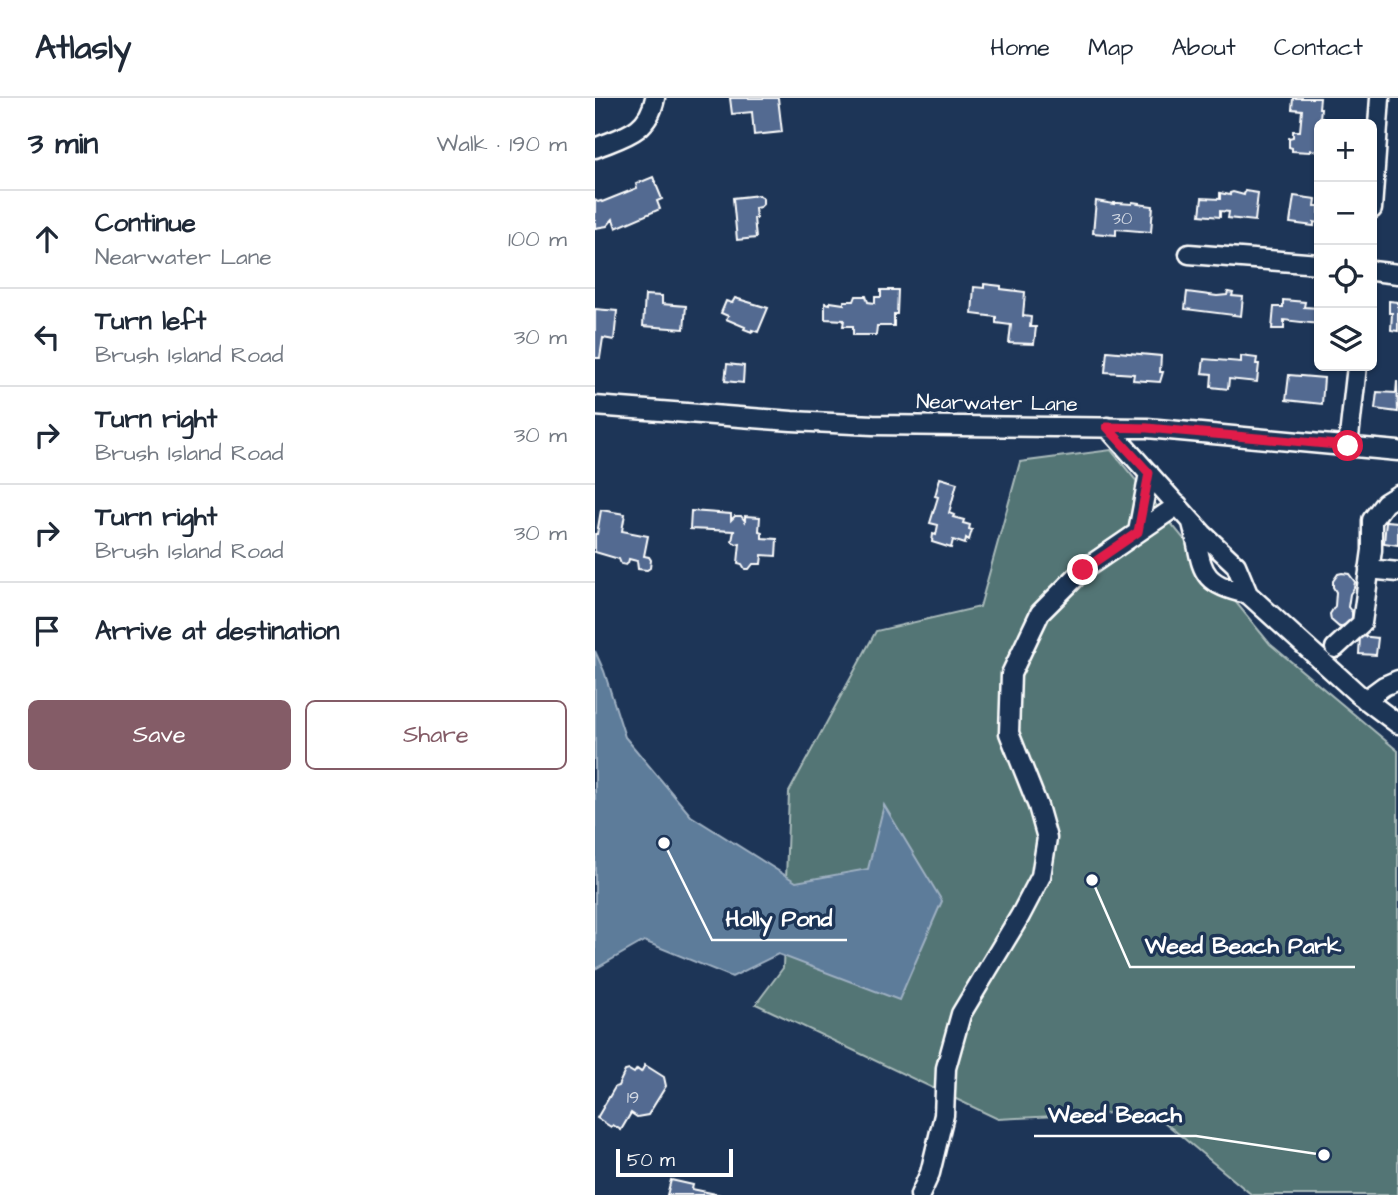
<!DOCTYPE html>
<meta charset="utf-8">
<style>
body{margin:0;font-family:"Architects Daughter",sans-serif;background:#f2f2f3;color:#1f2937}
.controls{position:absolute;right:21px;top:21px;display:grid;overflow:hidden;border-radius:10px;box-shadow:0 2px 5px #0004}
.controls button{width:63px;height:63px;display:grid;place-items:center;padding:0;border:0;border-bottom:2px solid #e0e1e3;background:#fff;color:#1f2937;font:35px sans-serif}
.scale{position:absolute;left:21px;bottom:18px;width:117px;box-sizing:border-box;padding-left:7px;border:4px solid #fff;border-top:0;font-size:19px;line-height:24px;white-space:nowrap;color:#fff;-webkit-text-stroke:5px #1d3557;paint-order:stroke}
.stop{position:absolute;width:21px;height:21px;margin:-16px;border:5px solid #e11d48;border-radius:50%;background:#fff}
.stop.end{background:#e11d48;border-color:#fff;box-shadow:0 2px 7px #0008}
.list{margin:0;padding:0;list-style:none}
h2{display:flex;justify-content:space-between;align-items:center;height:91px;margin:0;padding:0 28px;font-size:30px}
h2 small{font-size:23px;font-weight:400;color:#747a83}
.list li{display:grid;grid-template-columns:46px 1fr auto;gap:21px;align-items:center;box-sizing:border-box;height:98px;padding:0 28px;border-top:2px solid #e0e1e3}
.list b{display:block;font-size:26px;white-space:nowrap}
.list p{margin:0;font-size:23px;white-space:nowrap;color:#747a83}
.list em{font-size:23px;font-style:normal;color:#747a83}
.actions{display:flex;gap:14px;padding:21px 28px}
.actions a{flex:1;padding:16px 0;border:2px solid #845c67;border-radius:10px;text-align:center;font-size:24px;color:#845c67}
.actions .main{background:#845c67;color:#fff}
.icon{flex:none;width:38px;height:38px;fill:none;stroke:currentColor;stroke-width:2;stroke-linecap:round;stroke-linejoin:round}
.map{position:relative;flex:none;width:803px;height:1097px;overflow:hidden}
header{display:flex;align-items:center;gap:42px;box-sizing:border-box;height:98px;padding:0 35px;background:#fff;border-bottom:2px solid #e0e1e3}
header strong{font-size:33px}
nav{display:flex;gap:38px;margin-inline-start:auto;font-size:24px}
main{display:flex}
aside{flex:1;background:#fff}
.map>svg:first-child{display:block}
</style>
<header>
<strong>Atlasly</strong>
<nav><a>Home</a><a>Map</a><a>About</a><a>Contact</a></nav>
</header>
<main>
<aside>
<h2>3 min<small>Walk · 190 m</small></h2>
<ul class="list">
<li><svg class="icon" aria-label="ahead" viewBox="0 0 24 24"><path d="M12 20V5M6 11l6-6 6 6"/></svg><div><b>Continue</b><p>Nearwater Lane</p></div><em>100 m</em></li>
<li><svg class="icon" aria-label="left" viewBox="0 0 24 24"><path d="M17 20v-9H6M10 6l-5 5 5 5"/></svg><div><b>Turn left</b><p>Brush Island Road</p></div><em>30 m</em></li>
<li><svg class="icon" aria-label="right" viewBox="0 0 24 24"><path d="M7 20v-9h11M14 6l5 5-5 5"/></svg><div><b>Turn right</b><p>Brush Island Road</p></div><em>30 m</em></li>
<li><svg class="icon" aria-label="right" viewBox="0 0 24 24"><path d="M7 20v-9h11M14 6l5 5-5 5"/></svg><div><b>Turn right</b><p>Brush Island Road</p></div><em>30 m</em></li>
<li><svg class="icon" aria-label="arrive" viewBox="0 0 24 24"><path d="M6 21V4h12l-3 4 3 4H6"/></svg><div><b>Arrive at destination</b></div></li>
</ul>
<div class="actions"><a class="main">Save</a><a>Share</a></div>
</aside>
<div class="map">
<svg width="803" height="1097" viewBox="0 0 803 1097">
<rect width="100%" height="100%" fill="#1d3557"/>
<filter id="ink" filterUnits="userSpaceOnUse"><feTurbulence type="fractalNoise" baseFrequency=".0143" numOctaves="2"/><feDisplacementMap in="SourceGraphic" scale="14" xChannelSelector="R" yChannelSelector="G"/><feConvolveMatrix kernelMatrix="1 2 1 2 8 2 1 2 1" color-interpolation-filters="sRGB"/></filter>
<g filter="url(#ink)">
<path fill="#537575" stroke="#a9baba" stroke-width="2" d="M 516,352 L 675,546 L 803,653 L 803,1097 L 657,1097 L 556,1013 L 403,1021 L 161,906 L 188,870 L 194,694 L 281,533 L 385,509 L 425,364 Z"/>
<path fill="#5d7b9a" stroke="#9eb0c2" stroke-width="2" d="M 0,553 L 9,573 L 30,639 L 96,718 L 201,784 L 273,771 L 289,707 L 347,803 L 304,902 L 183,856 L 137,879 L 49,843 L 0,871 Z"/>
<path fill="#536b91" stroke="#fff" stroke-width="2" d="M 135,0 L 183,0 L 187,34 L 159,37 L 157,14 L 137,16 Z
M 698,0 L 725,0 L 724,10 L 726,10 L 725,20 L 727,20 L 727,26 L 724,26 L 724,53 L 715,52 L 715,54 L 697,53 L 697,50 L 694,49 L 694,40 L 698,39 L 698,33 L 705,33 L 707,12 L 697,11 Z
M 58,79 L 67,101 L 62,103 L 65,111 L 21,130 L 18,121 L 12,128 L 0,130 L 0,102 L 3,104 L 6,103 L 7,104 L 42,90 L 41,86 Z
M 650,93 L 663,95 L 660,123 L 633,120 L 634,114 L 625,113 L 625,119 L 605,117 L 607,100 L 625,101 L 625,95 L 635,97 L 635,95 L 638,94 L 649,97 Z
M 164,97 L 168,100 L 168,106 L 165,109 L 160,110 L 161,120 L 159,120 L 161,140 L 142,142 L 138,100 Z
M 699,98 L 721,101 L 720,108 L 724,108 L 724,125 L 719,124 L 719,128 L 695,125 Z
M 501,103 L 519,106 L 519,105 L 523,105 L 537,106 L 537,104 L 544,105 L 543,106 L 558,108 L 556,134 L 521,131 L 521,137 L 498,135 Z
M 389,186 L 406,188 L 406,191 L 430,194 L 428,218 L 436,219 L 435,229 L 441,229 L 439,246 L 414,245 L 416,227 L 401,225 L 401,219 L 377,216 L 379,189 L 389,190 Z
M 286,192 L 303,192 L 302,216 L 299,216 L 299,228 L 282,228 L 281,237 L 258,237 L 258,228 L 248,228 L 249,222 L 230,221 L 230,205 L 235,206 L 235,204 L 249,206 L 249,203 L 259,203 L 261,198 L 271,198 L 273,204 L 280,205 L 280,199 L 286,199 Z
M 592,194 L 622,198 L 632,197 L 633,194 L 638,195 L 637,198 L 648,199 L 646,218 L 590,211 Z
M 50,197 L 67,198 L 67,206 L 91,208 L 89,231 L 48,228 Z
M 140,200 L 173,210 L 163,234 L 157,232 L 157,234 L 149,231 L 150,229 L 131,221 L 133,218 L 126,215 L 131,203 L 137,205 Z
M 688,202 L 710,204 L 709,209 L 724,210 L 724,226 L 689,222 L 689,231 L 677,231 L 679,209 L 688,209 Z
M 794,203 L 803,204 L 803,233 L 796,232 L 797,215 L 794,215 Z
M 0,211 L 22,213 L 19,242 L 8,240 L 5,260 L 0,260 Z
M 512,253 L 566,258 L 565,274 L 568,274 L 565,284 L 538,282 L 539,276 L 510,274 Z
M 646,258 L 662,260 L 661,266 L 664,266 L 662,284 L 634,281 L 633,291 L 616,289 L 617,276 L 607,275 L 609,261 L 646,264 Z
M 132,266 L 149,268 L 148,285 L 130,283 Z
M 694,277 L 729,280 L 727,306 L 691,302 Z
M 802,283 L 803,314 L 780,311 L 782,294 L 801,295 Z
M 345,380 L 362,385 L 354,415 L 359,417 L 358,419 L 369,422 L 368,425 L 375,427 L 374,431 L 377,432 L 374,442 L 371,440 L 370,446 L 358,442 L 356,450 L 337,444 L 338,436 L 341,437 L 343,427 L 335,425 L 343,399 L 340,398 Z
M 6,412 L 30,416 L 27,433 L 53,438 L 49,458 L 54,459 L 56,462 L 55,470 L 52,472 L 43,471 L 42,463 L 34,461 L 33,465 L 31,467 L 26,466 L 24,461 L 0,454 L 0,436 L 2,436 Z
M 96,413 L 136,416 L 136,422 L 140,418 L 146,418 L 150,423 L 150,418 L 165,419 L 164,433 L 167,434 L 167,440 L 182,441 L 181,458 L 167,457 L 166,466 L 158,466 L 154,471 L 150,471 L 147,466 L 143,465 L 145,445 L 141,446 L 137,443 L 139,433 L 95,431 Z
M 791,423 L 803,424 L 803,447 L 789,445 Z
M 747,475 L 754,476 L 760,484 L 759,490 L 755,496 L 753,509 L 757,514 L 757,521 L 753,526 L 744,529 L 736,522 L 735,516 L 740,508 L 741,494 L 738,489 L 738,483 L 743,476 Z
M 765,538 L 783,540 L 781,557 L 764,556 Z
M 50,967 L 69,979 L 71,988 L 53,1017 L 42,1019 L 36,1015 L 26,1032 L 18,1027 L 16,1029 L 2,1020 L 20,989 L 23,988 L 30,973 L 34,972 L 39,975 L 42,971 L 46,974 Z
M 76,1082 L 98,1087 L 97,1091 L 126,1097 L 72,1097 Z"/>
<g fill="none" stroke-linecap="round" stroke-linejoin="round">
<defs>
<path id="minor" d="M 0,50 C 29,38 53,35 60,0
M 777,111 L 785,0
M 594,156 L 724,166
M 777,173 L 803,176
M 0,308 L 197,323 L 278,327 L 552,330 L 803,353
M 512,329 L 608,436 L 641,467 L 653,496 L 763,596 L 803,626
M 753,348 L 762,268
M 597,425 C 609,469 600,485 653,496
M 543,434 L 554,375
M 774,471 L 803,474
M 740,550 L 767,525 L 777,452 L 777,422 L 790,405 L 803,397
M 770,602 L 789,588 L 803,582
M 325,1097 L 335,1075 L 349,1017 L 351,970 L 366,916 L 425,818 L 446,778 L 452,740 L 443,708 L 414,635 L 416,576 L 445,515 L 488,472 L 583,407"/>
</defs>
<use href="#minor" stroke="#fff" stroke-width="23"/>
<use href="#minor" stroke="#1d3557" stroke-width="18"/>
</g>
</g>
<g fill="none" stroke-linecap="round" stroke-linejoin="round" filter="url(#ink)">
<path stroke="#e11d48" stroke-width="9" d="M 488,472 L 543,434 L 554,375 L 512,329 L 552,330 L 753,348"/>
</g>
<g text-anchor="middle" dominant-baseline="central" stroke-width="7" stroke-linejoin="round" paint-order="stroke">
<g font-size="18" fill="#d4dae4">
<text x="527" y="120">30</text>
<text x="38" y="999">19</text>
</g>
<g font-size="21" fill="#fff" stroke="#1d3557">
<text transform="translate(402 305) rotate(1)">Nearwater Lane</text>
</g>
</g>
<path fill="none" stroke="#fff" stroke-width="2.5" d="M69 745L117 842H252M497 782L535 869H760M729 1057L601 1038H439"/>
<g fill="#fff" stroke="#1d3557" stroke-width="2.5">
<circle cx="69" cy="745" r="7"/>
<circle cx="497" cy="782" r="7"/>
<circle cx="729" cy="1057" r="7"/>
</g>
<g font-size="23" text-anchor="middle" font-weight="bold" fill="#fff" stroke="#1d3557" stroke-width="7" stroke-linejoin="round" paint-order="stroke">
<text x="184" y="828">Holly Pond</text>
<text x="648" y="855">Weed Beach Park</text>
<text x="520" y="1024">Weed Beach</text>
</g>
</svg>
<div class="controls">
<button>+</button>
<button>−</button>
<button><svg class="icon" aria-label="locate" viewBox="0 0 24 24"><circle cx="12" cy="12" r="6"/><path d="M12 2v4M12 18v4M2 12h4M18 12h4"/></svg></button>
<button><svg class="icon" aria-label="layers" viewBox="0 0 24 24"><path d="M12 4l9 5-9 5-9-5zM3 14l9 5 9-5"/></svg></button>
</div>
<div class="scale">50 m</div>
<div class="stop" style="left:753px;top:348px"></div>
<div class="stop end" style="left:488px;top:472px"></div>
</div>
</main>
